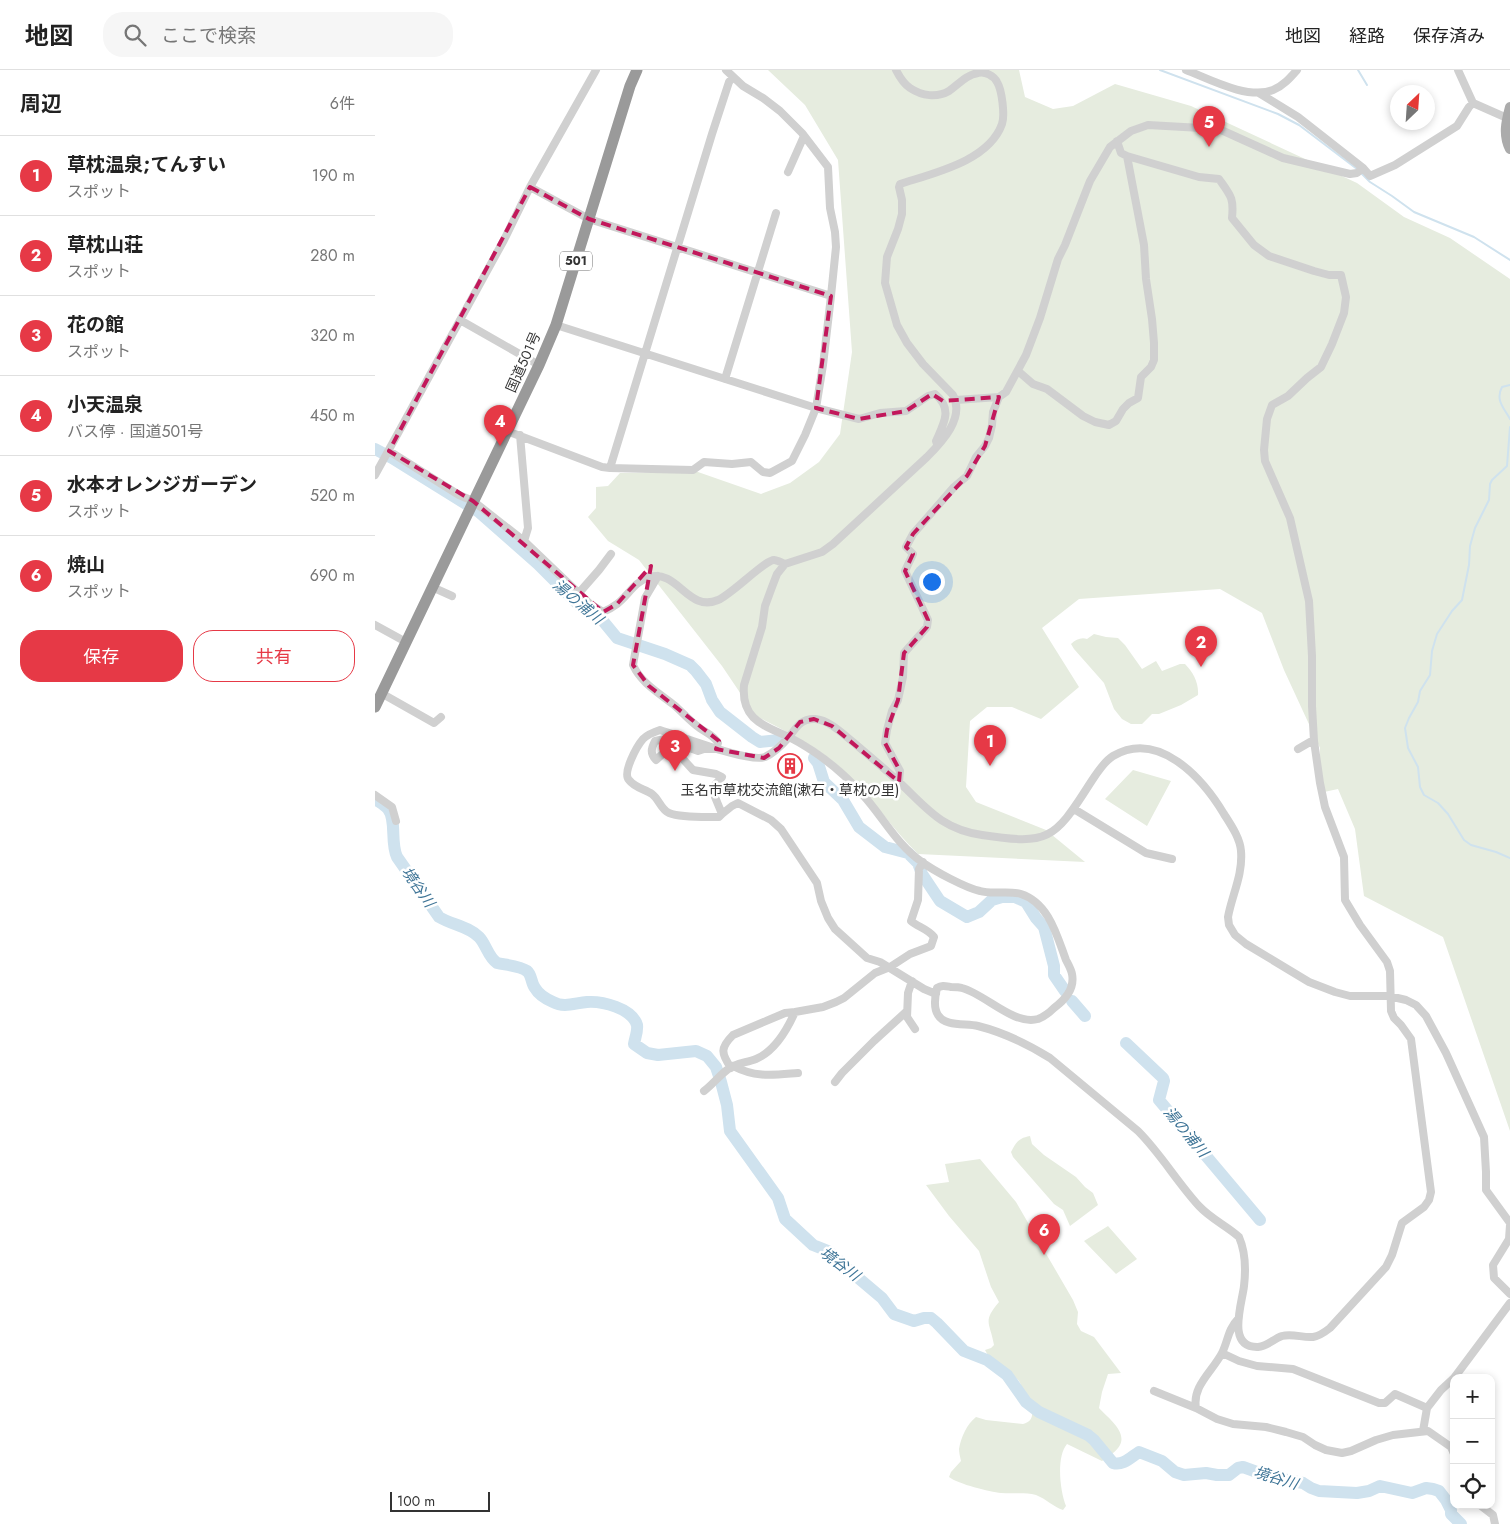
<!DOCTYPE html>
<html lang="ja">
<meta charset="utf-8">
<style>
body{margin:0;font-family:Jost,"Noto Sans JP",sans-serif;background:#f6f6f6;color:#222}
.controls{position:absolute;right:15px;bottom:15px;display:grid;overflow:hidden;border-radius:10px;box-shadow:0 2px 8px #0003}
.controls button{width:45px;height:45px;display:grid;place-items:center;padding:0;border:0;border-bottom:1px solid #e0e0e0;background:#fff;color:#222;font:25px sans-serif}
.compass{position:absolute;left:1015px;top:15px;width:45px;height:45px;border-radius:50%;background:#fff;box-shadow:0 2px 8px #0003;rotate:25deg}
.scale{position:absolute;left:15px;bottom:12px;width:100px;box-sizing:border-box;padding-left:5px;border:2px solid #333;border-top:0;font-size:14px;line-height:18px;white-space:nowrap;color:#333;-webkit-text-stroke:4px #fff;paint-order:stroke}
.you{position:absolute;left:556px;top:511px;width:18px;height:18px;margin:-12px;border:4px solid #fff;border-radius:50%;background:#1a73e8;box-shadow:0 0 0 8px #1a73e833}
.badge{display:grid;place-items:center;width:32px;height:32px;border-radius:50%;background:#e63946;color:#fff;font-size:16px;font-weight:700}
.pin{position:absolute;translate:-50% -41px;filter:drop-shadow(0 1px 2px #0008)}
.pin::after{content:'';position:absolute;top:26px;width:18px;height:15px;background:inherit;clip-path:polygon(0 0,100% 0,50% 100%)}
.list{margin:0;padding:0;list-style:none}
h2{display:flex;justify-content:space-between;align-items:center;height:65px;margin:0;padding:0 20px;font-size:21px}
h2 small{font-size:16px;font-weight:400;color:#767676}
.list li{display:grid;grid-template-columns:32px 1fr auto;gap:15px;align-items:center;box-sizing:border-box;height:80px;padding:0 20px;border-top:1px solid #e0e0e0}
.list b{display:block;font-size:19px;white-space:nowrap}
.list p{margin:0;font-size:16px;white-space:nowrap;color:#767676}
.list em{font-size:16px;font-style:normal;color:#767676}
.actions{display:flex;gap:10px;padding:15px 20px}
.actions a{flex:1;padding:11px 0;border:1px solid #e63946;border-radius:20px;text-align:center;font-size:18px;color:#e63946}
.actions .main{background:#e63946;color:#fff}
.icon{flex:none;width:28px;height:28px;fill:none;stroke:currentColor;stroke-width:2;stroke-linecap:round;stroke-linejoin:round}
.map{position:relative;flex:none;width:1135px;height:1454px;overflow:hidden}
header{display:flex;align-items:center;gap:30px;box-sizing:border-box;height:70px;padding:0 25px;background:#fff;border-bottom:1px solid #e0e0e0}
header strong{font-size:24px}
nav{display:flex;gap:28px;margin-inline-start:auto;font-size:18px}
.search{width:350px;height:45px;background:#f6f6f6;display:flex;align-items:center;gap:12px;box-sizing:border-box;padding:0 18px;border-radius:20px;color:#767676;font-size:19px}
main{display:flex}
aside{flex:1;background:#fff}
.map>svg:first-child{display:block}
</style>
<header>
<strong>地図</strong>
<div class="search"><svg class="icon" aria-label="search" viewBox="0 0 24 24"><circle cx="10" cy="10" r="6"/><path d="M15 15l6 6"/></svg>ここで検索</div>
<nav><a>地図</a><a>経路</a><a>保存済み</a></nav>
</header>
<main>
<aside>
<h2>周辺<small>6件</small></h2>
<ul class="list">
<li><span class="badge">1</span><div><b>草枕温泉;てんすい</b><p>スポット</p></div><em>190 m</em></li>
<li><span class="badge">2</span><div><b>草枕山荘</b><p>スポット</p></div><em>280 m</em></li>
<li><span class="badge">3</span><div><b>花の館</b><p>スポット</p></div><em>320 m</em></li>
<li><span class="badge">4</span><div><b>小天温泉</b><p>バス停 · 国道501号</p></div><em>450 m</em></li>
<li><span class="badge">5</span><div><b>水本オレンジガーデン</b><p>スポット</p></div><em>520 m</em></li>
<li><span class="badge">6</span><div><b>焼山</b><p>スポット</p></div><em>690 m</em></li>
</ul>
<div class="actions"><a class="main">保存</a><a>共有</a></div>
</aside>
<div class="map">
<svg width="1135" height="1454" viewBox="0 0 1135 1454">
<rect width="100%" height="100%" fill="#fff"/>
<path fill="#e6ecdf" d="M 393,0 L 644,0 L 650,27 L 678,39 L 698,36 L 740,14 L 816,36 L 982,113 L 1029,147 L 1075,168 L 1135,209 L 1135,1061 L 1068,867 L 989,826 L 980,759 L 963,719 L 949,722 L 945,695 L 945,678 L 909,600 L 887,543 L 845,519 L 704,529 L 667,558 L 704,617 L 666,649 L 637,637 L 612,637 L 595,651 L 591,717 L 601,732 L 671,760 L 710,792 L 543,784 C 517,759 498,728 471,703 C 446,678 414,663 383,647 L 378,642 L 347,596 L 264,490 L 233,471 L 213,447 L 221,438 L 221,417 L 233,416 L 245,403 L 323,402 L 386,424 L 415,413 L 444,392 L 465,364 L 477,282 L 463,90 L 430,35 Z
M 719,564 L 731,567 L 743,568 L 750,575 L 767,599 L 781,591 L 787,601 L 805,594 L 810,594 C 818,602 824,613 823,625 L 806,635 L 784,644 L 777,644 L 767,654 L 756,654 L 747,649 L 739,639 L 729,613 L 699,579 L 696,574 C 701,569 707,567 712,569 Z
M 758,700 L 796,711 L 772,756 L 730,729 Z
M 655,1066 L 657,1074 L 669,1085 L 701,1107 L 710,1117 L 718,1123 L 723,1135 L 695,1156 L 688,1140 L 679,1134 L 638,1087 L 636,1082 C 641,1072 644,1068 655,1066 Z
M 605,1089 L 641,1132 L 698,1230 L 703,1242 L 702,1254 L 706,1261 L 719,1267 L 746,1303 L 733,1304 L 727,1322 L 724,1338 C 732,1347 752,1361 745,1375 C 742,1381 733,1387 727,1391 L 692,1374 C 681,1387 685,1421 691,1436 L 688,1440 C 679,1437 671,1429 661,1425 C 650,1422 638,1424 626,1423 C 615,1422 583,1414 574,1407 L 576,1402 L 586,1391 C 585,1387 584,1382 584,1379 C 586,1367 592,1354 601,1347 L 611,1350 L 648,1354 C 665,1350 654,1332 649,1322 C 647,1319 646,1314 644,1311 C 633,1299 617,1295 610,1280 L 616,1278 L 619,1275 C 615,1252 607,1252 624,1232 L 616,1217 L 604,1181 L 574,1146 L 551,1115 L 574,1112 L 570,1094 Z
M 733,1156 L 762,1189 L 741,1204 L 709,1171 Z"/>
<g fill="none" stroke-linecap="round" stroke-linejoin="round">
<path stroke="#cfe2ee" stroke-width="2" d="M 785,0 L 903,44 L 924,55 L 982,99
M 983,0 L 992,15
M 985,102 L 995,112 L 1017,126 L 1039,142 L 1099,167 L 1135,190
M 1135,315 L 1127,317 C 1120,330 1129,338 1135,349
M 1135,357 L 1132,396 L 1117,410 L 1115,414 L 1114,430 L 1100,458 L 1095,476 L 1094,495 L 1087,530 L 1077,541 L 1062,564 L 1057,581 L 1055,605 L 1045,621 L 1043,632 L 1034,648 L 1030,658 L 1033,678 L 1043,697 L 1045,717 L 1049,725 L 1063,733 L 1073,744 L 1089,770 L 1096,775 L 1121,782 L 1135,788"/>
<path stroke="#cfe2ee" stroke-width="12" d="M 0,379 L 17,388 L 104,442 L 163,494 L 206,537 L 228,551 L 242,568 L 290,584 L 315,595 L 321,601 L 331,614 L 337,630 L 345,642 L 377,667 L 385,672 L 404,670
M 439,688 L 443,693 L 449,712 L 468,730 L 484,757 L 510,777 L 533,783 L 543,793 L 547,804 L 565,831 L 592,847 L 604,842 L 617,830 L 627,827 L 640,827 L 651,832 L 661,848 L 669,857 L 679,896 L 679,905 L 690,921
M 0,729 C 4,732 10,735 13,739 C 22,750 15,772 22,787 L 64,847 C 77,855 93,856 104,867 C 111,874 113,887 122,893 C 131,895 145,896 152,901 C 157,905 156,913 160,918 C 164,925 171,929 178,932 C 189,938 200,933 212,932 C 227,931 257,938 262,955 C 263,961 260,968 259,974 L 272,983 L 283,985 L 321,981 L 332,986 L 341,997 L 346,1012 L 352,1035 L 355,1061 L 403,1128 L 410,1149 L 438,1175 L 453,1181 L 475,1201 L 507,1228 L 519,1244 L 539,1251 L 549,1248 L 556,1248 L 562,1253 L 589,1281 L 612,1290 L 632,1305 L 651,1332 L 664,1342 L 713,1365 L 719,1370 L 738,1393 C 748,1396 756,1387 764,1382 L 787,1391 L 800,1402 L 809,1405 L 831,1403 L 842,1405 L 854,1405 L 863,1398 L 868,1397 L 896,1407 L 928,1413 L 936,1418 L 944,1421 L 982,1423 L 994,1421 L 1005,1416 L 1037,1423 L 1051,1418 L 1058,1419 L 1064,1421 L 1071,1430 L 1076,1440 L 1076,1444 L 1086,1454
M 697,931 L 710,946
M 751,973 L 788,1008 L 789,1011 L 784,1030 L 885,1150"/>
<path stroke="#d0d0d0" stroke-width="8" d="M 521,0 C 524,6 529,14 535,18 C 547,26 562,28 574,21 C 584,14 591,5 603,3 C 610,1 619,6 622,12 C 627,20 630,45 627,54 C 614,91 559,103 525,114 L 524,117 L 527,130 L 527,144 L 523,159 L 512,187 L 510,213 L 522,255 L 532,273 L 548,294 L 578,325 C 590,348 567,372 552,387 L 458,474 L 447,482 L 410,494 L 402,504 L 397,517 L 390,536 L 387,557 L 369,615 C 366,649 387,655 414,667 C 421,658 426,648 440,649 C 454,650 467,663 478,672 C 493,685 509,698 524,712 C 552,738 566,759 607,765 C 673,775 679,770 714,715 C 720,706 728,692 738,686 C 784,659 828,709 849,744 C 856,755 865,768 866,781 C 868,805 857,825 853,847 L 854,855 L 860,865 L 871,874 L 934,912 L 960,922 L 975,926 L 1014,926 L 1031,930 L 1041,935 L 1051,946 L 1071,983 L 1109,1067 L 1111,1102 L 1111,1120 L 1135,1153
M 811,0 C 834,9 873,30 898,20 C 908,16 915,8 922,0
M 1083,0 L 1098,33 L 1132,48
M 884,23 L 923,47 L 988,98 L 995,106 L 1020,95 L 1082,56 L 1094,37 L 1098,33
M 742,71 L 746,83 L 752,86
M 413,102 L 429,66
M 155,117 L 214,149 L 456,226
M 85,250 L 164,295
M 181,255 L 441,338 L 484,349 L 505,343 L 531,341 L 553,326 L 560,324 C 578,339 569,353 561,371 L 562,374
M 643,301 L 658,314 L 672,319 L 708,346 L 720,352 L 734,355 L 741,351 L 748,339 L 754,333 L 763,328 L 766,307 L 776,297 L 779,290 L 779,273 L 777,249 L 771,209 L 769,175 L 752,86 L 824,107 L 844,109 C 856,126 859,128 857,148 L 879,175 L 894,186 L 939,201 L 954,205 L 966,205 L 971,227 L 969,243 L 957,274 L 946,297 L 932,308 L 913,326 L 897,335 L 892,349 L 889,380 L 890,391 L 915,448 L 934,531 L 937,586 L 937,636 L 939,671
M 350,309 L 401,143
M 581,330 L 624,327 L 631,322 L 651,285 L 665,248 L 683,189 L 690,175 L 715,111 L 735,77 L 756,61 L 773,55 L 844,59 L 908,88 L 975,104 L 982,103 L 988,98
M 132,361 L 227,397 L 235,398 L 318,400 L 329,392 L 357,394 L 376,392 L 388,402 L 395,403 L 417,391 L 430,365 L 441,338 L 448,295 L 456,226 L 461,177 L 460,162 L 455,138 L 453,97 L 427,63 L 405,41 L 388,28 L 368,16 L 351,0
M 145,365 L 153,458 L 149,471
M 14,381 L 84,425 L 98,431 L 149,471 L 215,534 L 228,542 C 233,540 238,537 242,534 C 253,526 259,512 274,507 C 303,499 313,543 343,530 C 356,525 390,490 399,490 C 402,490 407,493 410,494
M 235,398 L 337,64 L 354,12 L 358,7
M 0,405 L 129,170 L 155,117 L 221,0
M 283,506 L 270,528 L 258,595 C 266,613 284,623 299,635 C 307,642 314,650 322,656 C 329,662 339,665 343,673 L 341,679 L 329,679 L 323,681 L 290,669 L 280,671 C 276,679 275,683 281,690 L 293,679 L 307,688 L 318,700 L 341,704 L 347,707 L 340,715 L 340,727 L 347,744 L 357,736 L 363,733 L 396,750 L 406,759 L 442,813 L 446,831 L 453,848 L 460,859 L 492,888 L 505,892 L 549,919 L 561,924
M 57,517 L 77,526
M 203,524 L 224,500 L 236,484
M 0,555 L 31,572
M 6,623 L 59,653 L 66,647
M 524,712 L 525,701 L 510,673 L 512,660 L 517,641 L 523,630 L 528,607 L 529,583 L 552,557 L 553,550 L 530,501 L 538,484 L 531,477 L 538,464 L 579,417 L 592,406 L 601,387 L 610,376 L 614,368 L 617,355 L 618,342 L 624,327
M 0,725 L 17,737 L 21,751
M 699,739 L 771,783 L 797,789
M 347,744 L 344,747 C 330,747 307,748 294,743 C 286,740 284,729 277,724 C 270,719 260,718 254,710 C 247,703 262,676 268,669 C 272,665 279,662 285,660 C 305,666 374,693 390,687 C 399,683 407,675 414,667 C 441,681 467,701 488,725 C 508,747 522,775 547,792 C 559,801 591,818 605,821 C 618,825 633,820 646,824 C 674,833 682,866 691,890 C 693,894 696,899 697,904 C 700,919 690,930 679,938 C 675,942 668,947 663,949 C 639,956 610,924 587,918 C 584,917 580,917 576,917 C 570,916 567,915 562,918 C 560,926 558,937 563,945 C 570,957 591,953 603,956 C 627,962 654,975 675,988 L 763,1061 C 786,1084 802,1112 824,1136 C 836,1149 852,1156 864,1167 C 871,1183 871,1199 869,1216 C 867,1234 851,1278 883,1277 C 893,1276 898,1269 907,1266 C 917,1263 928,1268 938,1267 C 944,1266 950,1262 955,1258 L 1011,1197 L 1017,1185 L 1027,1153 L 1049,1137 L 1054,1130 L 1056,1122 L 1036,969 L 1026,955 L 1019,948 L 1016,941 L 1015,901 L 1012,892 L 985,855 L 970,830 L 969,787 L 950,737 L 945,713 L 939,671 L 935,672 L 923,679
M 537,911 L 533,923 L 532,947 L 540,959
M 358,996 C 381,1008 398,1005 423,1003
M 356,998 C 346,983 345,978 358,965 L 410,943 L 420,942
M 460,1012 L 467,1003 L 499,971 L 532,941
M 329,1021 C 337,1015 344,1006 352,1000 C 360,993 371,993 381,989 C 400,981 412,960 420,942 L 448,937 L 461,932 L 469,928 L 500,903 L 515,897 L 535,884 L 556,876 L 559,867 C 553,859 543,857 536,851 L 543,830 L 544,799 L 548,792
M 1135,1155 L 1134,1169 L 1118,1195 L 1119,1208 L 1135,1224
M 847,1283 L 864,1291 L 882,1296 L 918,1299 L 1004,1333 L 1010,1333 L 1020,1324 L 1052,1338
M 1079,1308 L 1135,1233
M 779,1321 L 821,1338 L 842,1349 L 858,1354 L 891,1357 L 911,1362 L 928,1367 L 940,1375 L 951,1380 L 967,1383 L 976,1381 L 1001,1370 L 1018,1365 L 1053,1361 L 1076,1377 L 1079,1384
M 821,1338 C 817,1316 837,1302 847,1283 C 853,1271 853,1259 863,1249
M 1048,1361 L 1052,1338 L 1066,1320 L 1079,1308
M 1105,1435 L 1118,1445 L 1120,1454"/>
<path stroke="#ababab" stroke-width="10" d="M 1135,37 C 1131,52 1128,65 1135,79"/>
<path stroke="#9a9a9a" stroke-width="11" d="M 0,637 L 164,295 L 181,255 L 255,16 L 262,0"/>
</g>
<path fill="none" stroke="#c2185b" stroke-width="4" stroke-dasharray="10 6" stroke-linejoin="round" d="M 155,117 L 214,149 L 456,226 L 441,338 L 484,349 L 531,341 L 557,324 L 568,331 L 624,327 L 610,376 L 592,406 L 538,464 L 531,477 L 538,484 L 530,501 L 553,550 L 552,557 L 529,583 L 523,630 L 512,660 L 510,673 L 525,701 L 524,712 L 457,656 L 439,649 L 425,652 L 404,678 L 389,688 L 341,679 L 344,671 L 274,616 L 258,595 L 276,496 L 242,534 L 228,542 L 98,431 L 14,381 Z"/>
<defs>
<symbol id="building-ring" viewBox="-11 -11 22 22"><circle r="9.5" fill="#fff" stroke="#e63946" stroke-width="1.5"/><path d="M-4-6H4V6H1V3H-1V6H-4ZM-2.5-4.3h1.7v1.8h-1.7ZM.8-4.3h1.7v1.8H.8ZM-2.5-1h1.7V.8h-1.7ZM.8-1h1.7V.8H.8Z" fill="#e63946"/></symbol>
</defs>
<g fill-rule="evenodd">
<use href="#building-ring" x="401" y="682" width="28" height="28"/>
</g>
<g text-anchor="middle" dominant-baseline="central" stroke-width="5" stroke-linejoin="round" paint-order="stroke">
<rect fill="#fff" stroke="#707070" stroke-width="1" x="185" y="181.5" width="32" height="19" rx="4"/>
<g font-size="12" font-weight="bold" fill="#333">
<text x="201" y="191">501</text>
</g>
<g font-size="14" fill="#333" stroke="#fff">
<text transform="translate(148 292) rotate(-66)">国道501号</text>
</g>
<g font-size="14" fill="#333" stroke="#fff">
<text x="415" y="720">玉名市草枕交流館(漱石・草枕の里)</text>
</g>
<g font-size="15" font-style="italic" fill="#3f7597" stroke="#fff">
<text transform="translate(203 532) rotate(40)">湯の浦川</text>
<text transform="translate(43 817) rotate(55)">境谷川</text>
<text transform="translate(811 1062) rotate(50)">湯の浦川</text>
<text transform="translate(465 1194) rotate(37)">境谷川</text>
<text transform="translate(901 1408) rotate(17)">境谷川</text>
</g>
</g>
</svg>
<div class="controls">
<button>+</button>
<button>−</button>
<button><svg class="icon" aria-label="locate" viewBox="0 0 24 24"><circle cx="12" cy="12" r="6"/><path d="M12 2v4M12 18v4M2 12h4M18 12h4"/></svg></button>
</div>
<svg class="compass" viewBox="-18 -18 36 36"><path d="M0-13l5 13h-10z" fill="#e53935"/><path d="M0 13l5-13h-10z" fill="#767676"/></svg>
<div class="scale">100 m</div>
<div class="you"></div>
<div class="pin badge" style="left:615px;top:696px">1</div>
<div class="pin badge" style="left:826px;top:597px">2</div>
<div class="pin badge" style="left:300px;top:701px">3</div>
<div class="pin badge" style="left:125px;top:376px">4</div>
<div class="pin badge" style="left:834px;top:77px">5</div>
<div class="pin badge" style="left:669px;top:1185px">6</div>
</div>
</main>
